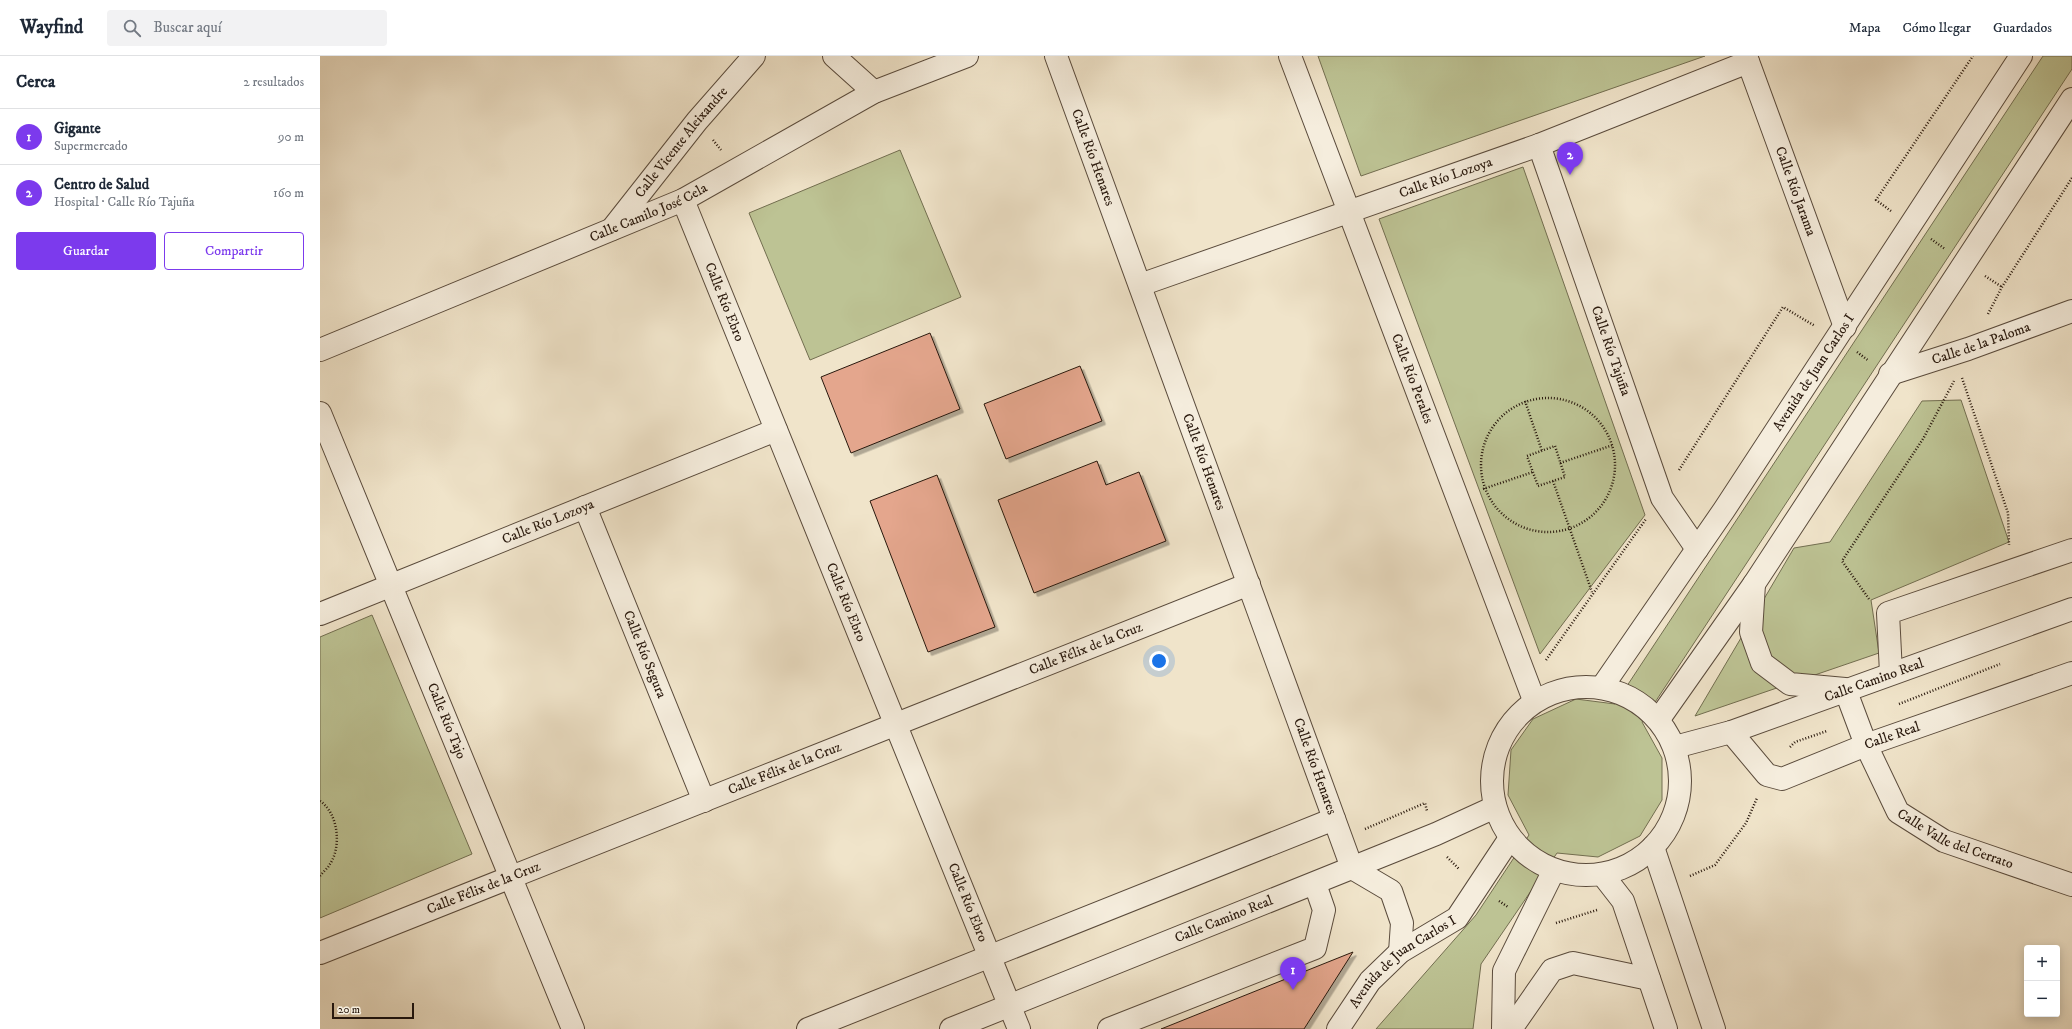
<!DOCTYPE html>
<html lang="es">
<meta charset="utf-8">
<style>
body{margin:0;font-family:"IM FELL DW Pica",serif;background:#f2f2f3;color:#1f2937}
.controls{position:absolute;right:12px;bottom:12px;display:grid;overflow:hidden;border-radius:4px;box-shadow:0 2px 10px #0003}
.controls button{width:36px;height:36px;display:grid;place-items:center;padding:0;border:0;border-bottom:1px solid #e0e1e3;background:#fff;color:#1f2937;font:20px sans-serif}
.scale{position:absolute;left:12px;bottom:10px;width:82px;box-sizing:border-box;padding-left:4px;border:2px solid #28180d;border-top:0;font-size:11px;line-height:14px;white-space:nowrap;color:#28180d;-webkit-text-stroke:3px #f5eddd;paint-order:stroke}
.you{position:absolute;left:839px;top:605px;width:14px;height:14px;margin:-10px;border:3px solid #fff;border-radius:50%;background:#1a73e8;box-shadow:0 0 0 6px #1a73e833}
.badge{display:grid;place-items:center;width:26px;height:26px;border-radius:50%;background:#7c3aed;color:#fff;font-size:13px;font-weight:700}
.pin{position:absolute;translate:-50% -33px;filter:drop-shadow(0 1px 2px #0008)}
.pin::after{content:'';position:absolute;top:21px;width:14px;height:12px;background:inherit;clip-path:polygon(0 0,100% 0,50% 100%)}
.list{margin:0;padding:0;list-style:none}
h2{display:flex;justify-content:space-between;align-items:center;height:52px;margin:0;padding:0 16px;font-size:17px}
h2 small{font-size:13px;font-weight:400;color:#747a83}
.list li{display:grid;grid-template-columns:26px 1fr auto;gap:12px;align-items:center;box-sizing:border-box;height:56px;padding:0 16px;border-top:1px solid #e0e1e3}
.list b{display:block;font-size:15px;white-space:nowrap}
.list p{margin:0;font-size:13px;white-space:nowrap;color:#747a83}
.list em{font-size:13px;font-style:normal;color:#747a83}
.actions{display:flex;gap:8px;padding:12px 16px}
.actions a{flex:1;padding:9px 0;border:1px solid #7c3aed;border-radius:4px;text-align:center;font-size:14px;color:#7c3aed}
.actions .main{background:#7c3aed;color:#fff}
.icon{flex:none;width:22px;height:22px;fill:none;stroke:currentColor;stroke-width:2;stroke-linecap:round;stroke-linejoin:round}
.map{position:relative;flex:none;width:1752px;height:973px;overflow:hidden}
header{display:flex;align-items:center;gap:24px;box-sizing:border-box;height:56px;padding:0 20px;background:#fff;border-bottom:1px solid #e0e1e3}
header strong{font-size:19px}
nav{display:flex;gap:22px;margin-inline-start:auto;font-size:14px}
.search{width:280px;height:36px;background:#f2f2f3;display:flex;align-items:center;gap:10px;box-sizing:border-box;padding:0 14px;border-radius:4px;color:#747a83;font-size:15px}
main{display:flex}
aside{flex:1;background:#fff}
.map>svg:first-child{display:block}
</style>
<header>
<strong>Wayfind</strong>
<div class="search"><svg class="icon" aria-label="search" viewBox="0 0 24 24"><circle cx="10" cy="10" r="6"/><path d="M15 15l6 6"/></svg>Buscar aquí</div>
<nav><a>Mapa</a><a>Cómo llegar</a><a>Guardados</a></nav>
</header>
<main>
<aside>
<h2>Cerca<small>2 resultados</small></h2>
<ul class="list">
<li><span class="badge">1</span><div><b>Gigante</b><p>Supermercado</p></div><em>90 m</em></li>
<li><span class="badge">2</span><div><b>Centro de Salud</b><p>Hospital · Calle Río Tajuña</p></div><em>160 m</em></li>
</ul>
<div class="actions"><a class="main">Guardar</a><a>Compartir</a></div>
</aside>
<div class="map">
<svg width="1752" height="973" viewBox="0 0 1752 973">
<defs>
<filter id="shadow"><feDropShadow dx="3.5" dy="3.5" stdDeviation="0" flood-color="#0004"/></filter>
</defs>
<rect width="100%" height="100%" fill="#f0e4ca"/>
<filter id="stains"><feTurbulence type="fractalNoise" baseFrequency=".005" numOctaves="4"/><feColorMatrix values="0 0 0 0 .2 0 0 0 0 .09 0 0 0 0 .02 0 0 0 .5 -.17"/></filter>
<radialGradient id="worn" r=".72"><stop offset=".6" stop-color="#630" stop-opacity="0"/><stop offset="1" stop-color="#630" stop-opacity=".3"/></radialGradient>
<path fill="#bdc394" stroke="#726e50" d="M 998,0 L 1385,0 L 1041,120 Z
M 1723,0 L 1752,0 L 1752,13 L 1322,666 L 1342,702 L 1342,744 L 1320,780 L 1278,801 L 1237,797 L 1161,908 L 1153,973 L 1056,973 L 1156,859 L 1209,779 L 1188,739 L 1191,694 L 1213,663 L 1256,643 L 1295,648 Z
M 580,94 L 641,241 L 490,304 L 429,157 Z
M 1203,111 L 1325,459 L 1220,598 L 1059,163 Z
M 1641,344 L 1689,486 L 1551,544 L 1559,597 L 1375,660 L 1474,492 L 1510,486 L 1602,345 Z
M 52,559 L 152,798 L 0,862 L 0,581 Z"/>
<path fill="#e4a68d" stroke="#28180d" filter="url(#shadow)" d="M 610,277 L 640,353 L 531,397 L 501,321 Z
M 760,310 L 782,365 L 686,403 L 664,348 Z
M 777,405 L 786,429 L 819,416 L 846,485 L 714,537 L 678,444 Z
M 617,419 L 675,571 L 608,596 L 550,445 Z
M 1033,896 L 984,973 L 841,973 Z"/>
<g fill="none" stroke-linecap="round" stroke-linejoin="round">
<defs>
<g id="minor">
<path d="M 514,0 L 554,36"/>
<path id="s1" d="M 736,0 L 1032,812 L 1071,835 L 1082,867 L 1080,896"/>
<path id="s2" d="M 970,0 L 1214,644"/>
<path id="s3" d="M 1426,0 L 1525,271"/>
<path id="s4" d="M 1219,89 L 1342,442 L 1377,493"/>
<path id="s5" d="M 363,144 L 699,973"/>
<path id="s6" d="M 292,173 L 377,65 L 434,0"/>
<path id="s7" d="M 820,229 L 1219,89 L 1428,6"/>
<path id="s8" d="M 0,294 L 363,144 L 554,36 L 647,0"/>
<path id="s9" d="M 1570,318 L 1648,293 L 1752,255"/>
<path id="s10" d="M 0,357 L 253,973"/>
<path id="s11" d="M 265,451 L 384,745"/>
<path id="s12" d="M 1434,528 L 1431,576 L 1442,607 L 1470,628 L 1525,633 L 1546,689 L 1578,756 L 1624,785 L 1752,829"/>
<path id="s13" d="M 0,558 L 456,374"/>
<path d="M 1571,617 L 1568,557 L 1752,494"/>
<circle cx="1266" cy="725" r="94"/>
<path id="s14" d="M 1282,631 L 1404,454 L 1701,0"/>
<path d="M 1339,663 L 1434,528 L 1752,43"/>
<path id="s15" d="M 1411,676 L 1447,719 L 1462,723 L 1546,689 L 1752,617"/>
<path id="s16" d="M 1355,691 L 1411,676 L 1752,553"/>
<path d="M 1333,791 L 1394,973"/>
<path d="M 1282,818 L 1303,845 L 1346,973"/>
<path id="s17" d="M 0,897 L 929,528"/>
<path d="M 488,973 L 1014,763"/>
<path id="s18" d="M 631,973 L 1116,778 L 1175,751"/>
<path d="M 789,973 L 995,892 L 1004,854 L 995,828"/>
<path id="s19" d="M 1018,973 L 1050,925 L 1080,896 L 1137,862 L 1190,782"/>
<path d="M 1183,973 L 1184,915 L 1234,814"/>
<path d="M 1191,973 L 1232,914 L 1253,907 L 1329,923"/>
</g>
</defs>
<use href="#minor" stroke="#5a4b3c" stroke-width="24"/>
<path stroke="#28180d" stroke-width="2.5" stroke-dasharray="1 2" stroke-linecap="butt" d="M 393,84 L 401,94
M 1571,155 L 1556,144 L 1653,0
M 1611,183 L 1625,193
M 1665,220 L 1682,231
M 1668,258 L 1682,231 L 1752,122
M 1537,296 L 1549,305
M 1642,322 L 1688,457 L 1689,489
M1161 409a67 67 0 1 1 134 0a67 67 0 1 1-134 0Z
M 1205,345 L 1222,395
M 1235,390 L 1245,421 L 1218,430 L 1207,400 Z
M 1240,407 L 1293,389
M 1359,414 L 1463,251 L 1495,270
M 1233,425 L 1272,536
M 1163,433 L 1213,416
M 1549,543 L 1522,505 L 1603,383 L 1634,325
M 1226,604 L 1326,463
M 1579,648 L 1680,608
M 1470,691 L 1475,686 L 1507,675
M 0,745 C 18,757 22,790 10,808 C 8,812 3,816 0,820
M 1045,773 L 1105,747 L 1107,755
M 1127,801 L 1139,813
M 1370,820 L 1395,809 L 1426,767 L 1437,742
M 1179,845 L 1188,851
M 1236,867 L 1277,854"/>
<use href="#minor" stroke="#f5eddd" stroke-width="22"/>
</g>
<g text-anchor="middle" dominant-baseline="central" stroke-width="4" stroke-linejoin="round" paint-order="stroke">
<g font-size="14" fill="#28180d" stroke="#f5eddd">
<text stroke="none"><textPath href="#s6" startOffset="111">Calle Vicente Aleixandre</textPath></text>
<text stroke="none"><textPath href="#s1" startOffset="108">Calle Río Henares</textPath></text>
<text stroke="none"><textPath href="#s7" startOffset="324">Calle Río Lozoya</textPath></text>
<text stroke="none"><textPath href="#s3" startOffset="144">Calle Río Jarama</textPath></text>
<text stroke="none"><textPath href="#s8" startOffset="356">Calle Camilo José Cela</textPath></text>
<text stroke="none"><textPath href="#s5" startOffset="110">Calle Río Ebro</textPath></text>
<text stroke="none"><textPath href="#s9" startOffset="96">Calle de la Paloma</textPath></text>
<text stroke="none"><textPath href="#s4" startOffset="218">Calle Río Tajuña</textPath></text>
<text stroke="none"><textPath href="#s14" startOffset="379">Avenida de Juan Carlos I</textPath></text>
<text stroke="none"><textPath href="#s2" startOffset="345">Calle Río Perales</textPath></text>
<text stroke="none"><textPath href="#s1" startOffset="432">Calle Río Henares</textPath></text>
<text stroke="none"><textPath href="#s13" startOffset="246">Calle Río Lozoya</textPath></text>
<text stroke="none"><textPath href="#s5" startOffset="434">Calle Río Ebro</textPath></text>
<text stroke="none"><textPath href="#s17" startOffset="824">Calle Félix de la Cruz</textPath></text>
<text stroke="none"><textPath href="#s11" startOffset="159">Calle Río Segura</textPath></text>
<text stroke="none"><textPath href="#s16" startOffset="210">Calle Camino Real</textPath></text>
<text stroke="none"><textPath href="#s10" startOffset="333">Calle Río Tajo</textPath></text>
<text stroke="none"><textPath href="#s15" startOffset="190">Calle Real</textPath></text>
<text stroke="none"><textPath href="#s1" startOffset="756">Calle Río Henares</textPath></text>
<text stroke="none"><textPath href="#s17" startOffset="500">Calle Félix de la Cruz</textPath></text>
<text stroke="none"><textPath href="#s12" startOffset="369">Calle Valle del Cerrato</textPath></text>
<text stroke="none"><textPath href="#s17" startOffset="176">Calle Félix de la Cruz</textPath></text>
<text stroke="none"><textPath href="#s5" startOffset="758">Calle Río Ebro</textPath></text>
<text stroke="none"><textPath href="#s18" startOffset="294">Calle Camino Real</textPath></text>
<text stroke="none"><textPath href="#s19" startOffset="95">Avenida de Juan Carlos I</textPath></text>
</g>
</g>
<rect width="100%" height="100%" filter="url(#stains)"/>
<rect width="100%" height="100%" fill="url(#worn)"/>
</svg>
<div class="controls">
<button>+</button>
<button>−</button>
</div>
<div class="scale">20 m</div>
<div class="you"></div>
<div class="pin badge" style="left:973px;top:934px">1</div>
<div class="pin badge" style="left:1250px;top:119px">2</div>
</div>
</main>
